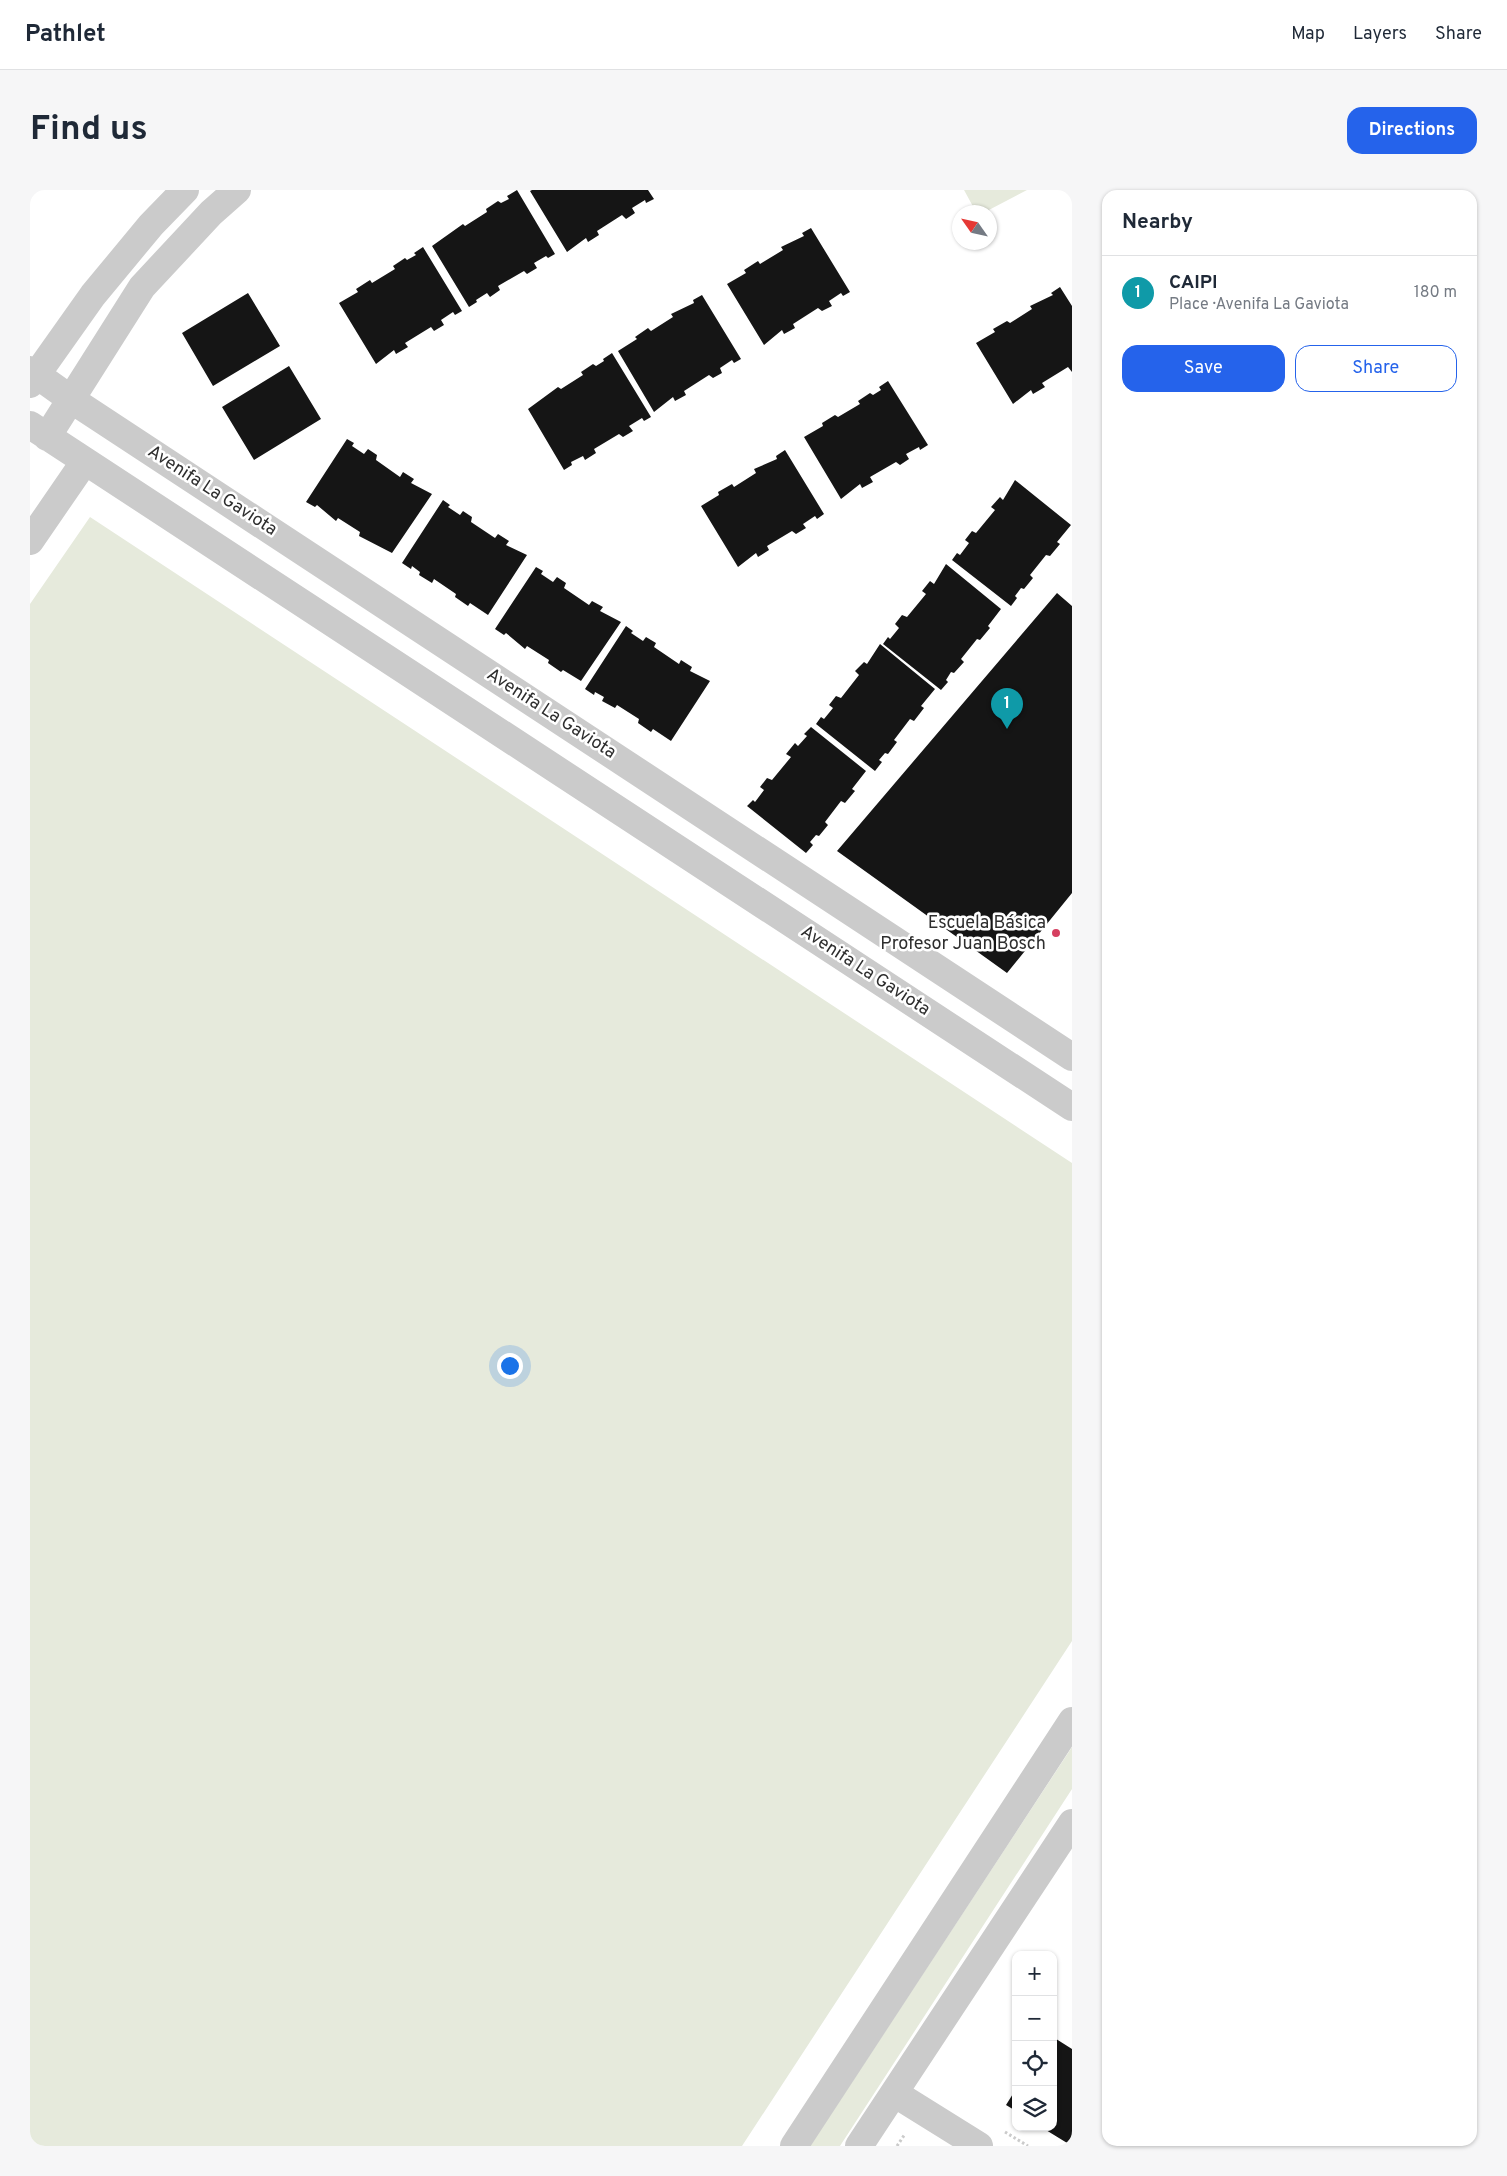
<!DOCTYPE html>
<meta charset="utf-8">
<style>
body{margin:0;font-family:Overpass,sans-serif;background:#f6f6f7;color:#1f2937}
.controls{position:absolute;right:15px;bottom:15px;display:grid;overflow:hidden;border-radius:10px;box-shadow:0 1px 4px #0004}
.controls button{width:45px;height:45px;display:grid;place-items:center;padding:0;border:0;border-bottom:1px solid #e0e1e3;background:#fff;color:#1f2937;font:25px sans-serif}
.compass{position:absolute;left:922px;top:15px;width:45px;height:45px;border-radius:50%;background:#fff;box-shadow:0 1px 4px #0004;rotate:304deg}
.you{position:absolute;left:479px;top:1175px;width:18px;height:18px;margin:-12px;border:4px solid #fff;border-radius:50%;background:#1a73e8;box-shadow:0 0 0 8px #1a73e833}
.badge{display:grid;place-items:center;width:32px;height:32px;border-radius:50%;background:#2563eb;color:#fff;font-size:16px;font-weight:700}
.pin{position:absolute;translate:-50% -41px;filter:drop-shadow(0 1px 2px #0008)}
.pin::after{content:'';position:absolute;top:26px;width:18px;height:15px;background:inherit;clip-path:polygon(0 0,100% 0,50% 100%)}
.list{margin:0;padding:0;list-style:none}
h2{display:flex;justify-content:space-between;align-items:center;height:65px;margin:0;padding:0 20px;font-size:21px}
h2 small{font-size:16px;font-weight:400;color:#747a83}
.list li{display:grid;grid-template-columns:32px 1fr auto;gap:15px;align-items:center;box-sizing:border-box;height:75px;padding:0 20px;border-top:1px solid #e0e1e3}
.list b{display:block;font-size:19px;white-space:nowrap}
.list p{margin:0;font-size:16px;white-space:nowrap;color:#747a83}
.list em{font-size:16px;font-style:normal;color:#747a83}
.actions{display:flex;gap:10px;padding:15px 20px}
.actions a{flex:1;padding:11px 0;border:1px solid #2563eb;border-radius:15px;text-align:center;font-size:18px;color:#2563eb}
.actions .main{background:#2563eb;color:#fff}
.icon{flex:none;width:28px;height:28px;fill:none;stroke:currentColor;stroke-width:2;stroke-linecap:round;stroke-linejoin:round}
.map{position:relative;flex:none;width:1042px;height:1956px;overflow:hidden;border-radius:15px}
header{display:flex;align-items:center;gap:30px;box-sizing:border-box;height:70px;padding:0 25px;background:#fff;border-bottom:1px solid #e0e1e3}
header strong{font-size:24px}
nav{display:flex;gap:28px;margin-inline-start:auto;font-size:18px}
.intro{display:flex;align-items:center;justify-content:space-between;box-sizing:border-box;height:120px;padding:0 30px}
h1{margin:0;font-size:35px}
.button{padding:12px 22px;border-radius:15px;background:#2563eb;color:#fff;font-size:18px;font-weight:700}
main{display:flex;gap:30px;padding:0 30px}
aside{flex:1;background:#fff;border-radius:15px;box-shadow:0 1px 4px #0004}
.map>svg:first-child{display:block}
</style>
<header>
<strong>Pathlet</strong>
<nav><a>Map</a><a>Layers</a><a>Share</a></nav>
</header>
<div class="intro"><h1>Find us</h1><a class="button">Directions</a></div>
<main>
<div class="map">
<svg width="1042" height="1956" viewBox="0 0 1042 1956">
<rect width="100%" height="100%" fill="#fff"/>
<path fill="#e6eadc" d="M 934,0 L 997,0 L 955,22 L 946,22 Z
M 60,327 L 1042,973 L 1042,1451 L 712,1956 L 0,1956 L 0,414 Z
M 1042,1557 L 1042,1599 L 810,1956 L 780,1956 Z"/>
<path fill="#151515" d="M 487,0 L 525,64 L 518,68 L 516,66 L 504,73 L 507,78 L 497,84 L 494,81 L 468,96 L 470,100 L 460,107 L 457,103 L 446,110 L 447,112 L 439,117 L 402,56 L 433,34 L 435,36 L 457,22 L 456,19 L 468,11 L 471,13 L 479,9 L 477,6 Z
M 502,0 L 618,0 L 624,9 L 616,13 L 615,10 L 602,18 L 605,23 L 596,29 L 592,25 L 567,41 L 569,45 L 558,52 L 556,48 L 537,62 L 500,1 Z
M 781,38 L 820,102 L 813,106 L 811,103 L 799,111 L 802,116 L 792,121 L 788,118 L 763,134 L 765,138 L 754,144 L 752,140 L 734,155 L 697,94 L 716,83 L 714,80 L 728,71 L 730,74 L 753,60 L 751,57 L 774,46 L 772,43 Z
M 393,57 L 432,121 L 425,125 L 423,122 L 411,130 L 414,135 L 404,141 L 401,137 L 375,153 L 378,157 L 366,164 L 364,160 L 346,174 L 309,113 L 328,102 L 326,99 L 340,90 L 342,93 L 365,79 L 363,76 L 375,68 L 377,70 L 386,65 L 384,63 Z
M 1030,97 L 1042,116 L 1042,182 L 1038,177 L 1012,193 L 1015,197 L 1003,204 L 1001,200 L 983,214 L 946,153 L 965,142 L 963,139 L 977,131 L 980,133 L 1002,119 L 1000,116 L 1023,105 L 1021,103 Z
M 218,103 L 250,156 L 183,196 L 152,143 Z
M 672,105 L 711,169 L 704,173 L 702,170 L 690,178 L 692,183 L 683,188 L 679,185 L 654,201 L 656,205 L 645,211 L 643,207 L 624,222 L 588,161 L 607,149 L 605,147 L 618,138 L 621,141 L 643,127 L 641,124 L 664,113 L 663,110 Z
M 582,163 L 621,227 L 614,231 L 612,228 L 599,236 L 603,241 L 593,247 L 589,244 L 564,259 L 566,263 L 555,270 L 553,266 L 541,272 L 542,275 L 534,280 L 498,219 L 528,197 L 531,199 L 553,185 L 551,182 L 563,174 L 566,176 L 574,171 L 573,169 Z
M 259,176 L 291,229 L 224,270 L 192,217 Z
M 858,191 L 898,255 L 890,260 L 889,257 L 876,264 L 879,269 L 870,275 L 866,272 L 840,287 L 843,292 L 832,298 L 830,294 L 811,309 L 774,247 L 793,236 L 792,233 L 805,225 L 808,227 L 830,214 L 828,211 L 840,203 L 843,205 L 851,200 L 849,197 Z
M 317,249 L 324,253 L 322,256 L 334,264 L 338,259 L 347,265 L 346,270 L 370,287 L 373,282 L 384,289 L 381,293 L 402,304 L 362,363 L 329,346 L 330,342 L 308,328 L 306,331 L 287,315 L 285,317 L 276,312 Z
M 755,260 L 794,324 L 787,329 L 785,326 L 773,334 L 776,338 L 766,344 L 762,341 L 737,356 L 739,360 L 728,367 L 726,363 L 708,377 L 671,316 L 689,305 L 688,302 L 702,294 L 704,297 L 726,283 L 724,279 L 747,269 L 746,266 Z
M 985,290 L 1041,335 L 1027,352 L 1030,354 L 1020,366 L 1016,365 L 1000,385 L 1003,388 L 994,399 L 991,398 L 985,406 L 987,408 L 981,416 L 922,370 L 927,363 L 930,365 L 939,353 L 935,350 L 942,341 L 946,343 L 965,320 L 961,317 L 970,307 L 973,310 Z
M 413,310 L 420,315 L 418,317 L 430,325 L 433,321 L 442,327 L 441,332 L 465,348 L 468,344 L 479,351 L 476,355 L 497,365 L 458,425 L 440,413 L 438,416 L 425,407 L 426,404 L 404,389 L 402,393 L 389,385 L 390,382 L 382,376 L 381,379 L 372,373 Z
M 916,374 L 971,419 L 958,436 L 960,438 L 950,450 L 947,449 L 931,469 L 934,472 L 924,483 L 921,482 L 916,490 L 918,492 L 911,500 L 853,454 L 858,447 L 860,449 L 869,438 L 865,434 L 872,425 L 877,427 L 896,404 L 892,401 L 900,391 L 904,394 Z
M 506,377 L 513,381 L 511,384 L 523,392 L 527,387 L 536,393 L 534,398 L 559,415 L 562,411 L 573,417 L 570,421 L 591,432 L 551,491 L 533,480 L 531,482 L 518,473 L 519,470 L 497,456 L 495,459 L 476,443 L 474,445 L 465,439 Z
M 1027,403 L 1042,416 L 1042,703 L 977,783 L 807,661 Z
M 596,436 L 603,441 L 601,443 L 613,451 L 616,447 L 626,453 L 624,457 L 649,474 L 651,470 L 662,477 L 660,481 L 680,491 L 641,551 L 623,539 L 621,542 L 608,533 L 609,529 L 587,515 L 585,518 L 572,511 L 574,507 L 565,502 L 564,505 L 555,499 Z
M 850,454 L 905,499 L 891,516 L 894,518 L 884,531 L 880,529 L 864,550 L 867,552 L 858,564 L 855,563 L 849,570 L 852,572 L 845,581 L 786,534 L 791,527 L 794,529 L 803,518 L 799,515 L 806,506 L 811,508 L 829,485 L 825,481 L 834,472 L 837,474 Z
M 781,537 L 836,581 L 822,599 L 825,601 L 815,613 L 811,611 L 795,632 L 798,635 L 789,646 L 786,645 L 780,652 L 783,655 L 776,663 L 717,616 L 723,610 L 725,612 L 734,600 L 730,597 L 737,588 L 742,590 L 761,567 L 756,564 L 765,553 L 768,556 L 777,546 L 774,544 Z
M 1023,1847 L 1042,1859 L 1042,1956 L 1011,1937 L 1023,1937 Z
M 986,1899 L 986,1921 L 976,1915 Z"/>
<g fill="none" stroke-linecap="round" stroke-linejoin="round">
<path stroke="#cbcbcb" stroke-width="3" stroke-dasharray="2.5 2.5" stroke-linecap="butt" d="M 975,1942 L 998,1956
M 867,1956 L 875,1944"/>
<path stroke="#cbcbcb" stroke-width="28" d="M 0,180 L 42,210 L 1042,867
M 0,194 L 63,105 L 121,35 L 155,0
M 0,235 L 1042,917
M 17,247 L 112,97 L 181,23 L 207,0
M 0,351 L 55,271
M 864,1903 L 949,1956
M 764,1956 L 1042,1531
M 829,1956 L 1042,1633"/>
</g>
<circle fill="#d53f60" stroke="#fff" stroke-width="2" cx="1026" cy="743" r="5"/>
<g text-anchor="middle" dominant-baseline="central" stroke-width="5" stroke-linejoin="round" paint-order="stroke">
<g font-size="18" fill="#2e2e2e" stroke="#fff">
<text transform="translate(182 301) rotate(33)">Avenifa La Gaviota</text>
<text transform="translate(521 524) rotate(33)">Avenifa La Gaviota</text>
<text transform="translate(835 781) rotate(33)">Avenifa La Gaviota</text>
</g>
<g font-size="18" fill="#2e2e2e" stroke="#fff" text-anchor="end">
<text x="1016" y="733">Escuela Básica<tspan x="1016" dy="21">Profesor Juan Bosch</tspan></text>
</g>
</g>
</svg>
<div class="controls">
<button>+</button>
<button>−</button>
<button><svg class="icon" aria-label="locate" viewBox="0 0 24 24"><circle cx="12" cy="12" r="6"/><path d="M12 2v4M12 18v4M2 12h4M18 12h4"/></svg></button>
<button><svg class="icon" aria-label="layers" viewBox="0 0 24 24"><path d="M12 4l9 5-9 5-9-5zM3 14l9 5 9-5"/></svg></button>
</div>
<svg class="compass" viewBox="-18 -18 36 36"><path d="M0-13l5 13h-10z" fill="#e53935"/><path d="M0 13l5-13h-10z" fill="#747a83"/></svg>
<div class="you"></div>
<div class="pin badge" style="left:977px;top:539px;background:#0f9aa8">1</div>
</div>
<aside>
<h2>Nearby<small></small></h2>
<ul class="list">
<li><span class="badge" style="background:#0f9aa8">1</span><div><b>CAIPI</b><p>Place · Avenifa La Gaviota</p></div><em>180 m</em></li>
</ul>
<div class="actions"><a class="main">Save</a><a>Share</a></div>
</aside>
</main>
